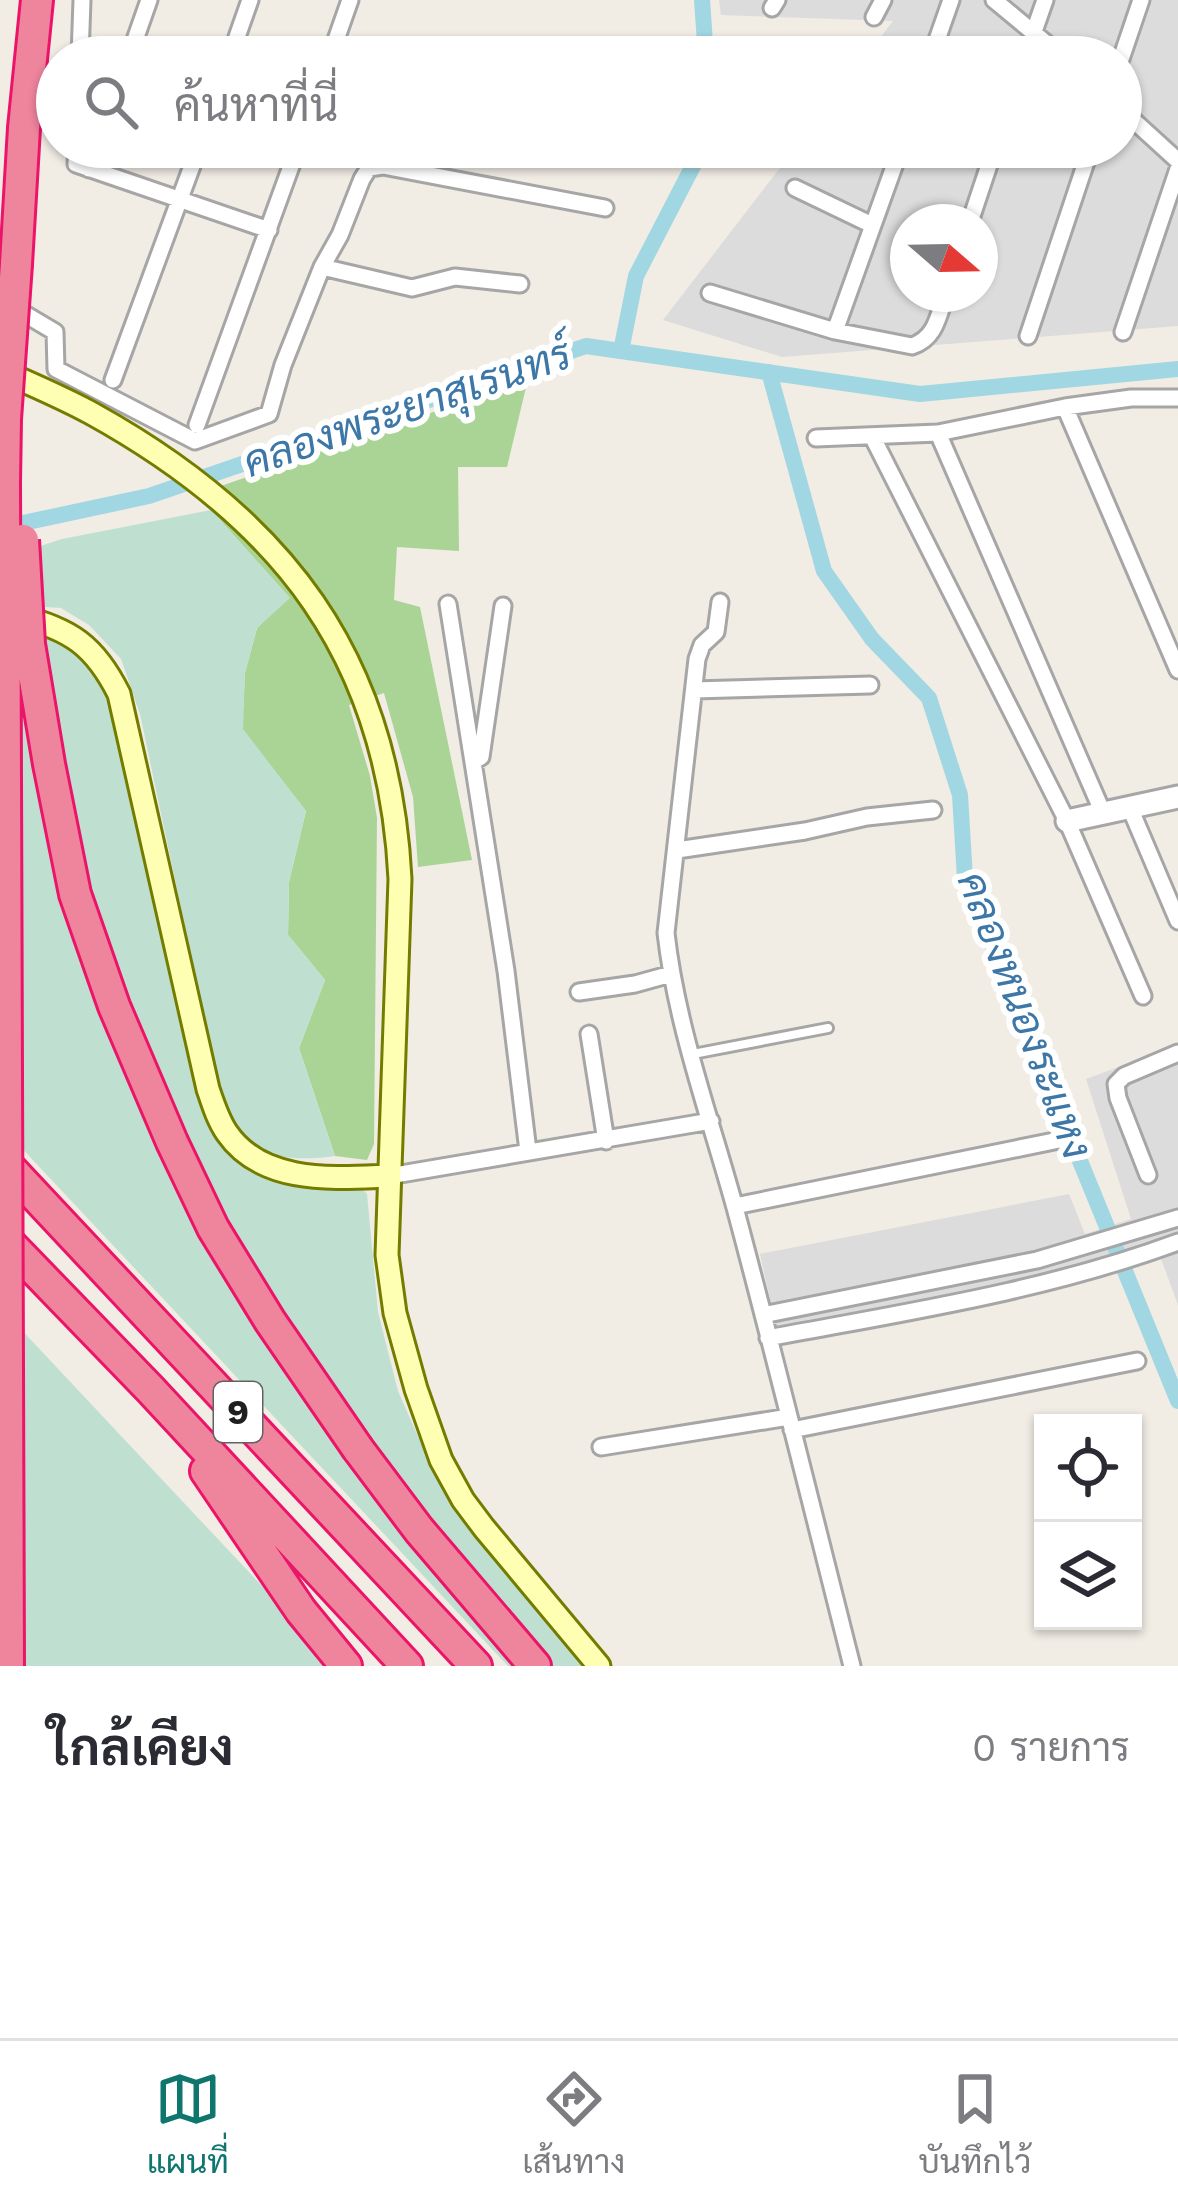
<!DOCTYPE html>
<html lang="th">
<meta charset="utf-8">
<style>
body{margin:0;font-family:"Work Sans",Sarabun,sans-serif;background:#f7f7f7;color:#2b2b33}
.controls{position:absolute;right:36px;bottom:36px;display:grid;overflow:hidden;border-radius:0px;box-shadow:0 3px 9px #0004}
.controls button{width:108px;height:108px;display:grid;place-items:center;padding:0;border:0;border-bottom:3px solid #e1e1e2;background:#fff;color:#2b2b33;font:60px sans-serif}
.compass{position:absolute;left:890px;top:204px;width:108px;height:108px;border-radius:50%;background:#fff;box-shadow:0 3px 9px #0004;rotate:110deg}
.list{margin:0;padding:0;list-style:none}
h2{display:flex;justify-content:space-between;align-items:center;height:156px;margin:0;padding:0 48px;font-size:51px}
h2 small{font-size:39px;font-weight:400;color:#7c7c81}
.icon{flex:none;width:66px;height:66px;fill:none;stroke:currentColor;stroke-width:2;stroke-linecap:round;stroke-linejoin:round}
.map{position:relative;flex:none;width:1178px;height:1666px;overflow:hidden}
.search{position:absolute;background:#fff;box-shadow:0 3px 9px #0004;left:36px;right:36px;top:36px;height:132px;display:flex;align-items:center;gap:30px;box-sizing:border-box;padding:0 42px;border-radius:66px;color:#7c7c81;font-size:45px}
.sheet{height:372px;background:#fff}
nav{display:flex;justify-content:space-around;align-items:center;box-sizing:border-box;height:168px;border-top:3px solid #e1e1e2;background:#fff;font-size:33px;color:#7c7c81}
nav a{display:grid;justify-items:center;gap:6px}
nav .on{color:#0f766e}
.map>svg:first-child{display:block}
</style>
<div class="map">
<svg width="1178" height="1666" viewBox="0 0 1178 1666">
<rect width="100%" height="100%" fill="#f1ece4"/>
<path fill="#dddcdc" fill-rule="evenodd" d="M 719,0 L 1178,0 L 1178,326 L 782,357 L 663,320 L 796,147 L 1121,147 L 1121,57 L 866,57 L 893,21 L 721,15 ZM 908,222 L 980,222 L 980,294 L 908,294 Z
M 1178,1045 L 1178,1305 L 1160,1256 L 971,1306 L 780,1344 L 760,1254 L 1069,1194 L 1085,1234 L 1131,1219 L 1086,1079 Z"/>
<path fill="#aad495" d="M 528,379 L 507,467 L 458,467 L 459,551 L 397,547 L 394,600 L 420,607 L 472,860 L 418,867 L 413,797 L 384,693 L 349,705 L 370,776 L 377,818 L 374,1144 L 367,1160 L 335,1156 L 299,1048 L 325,980 L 288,935 L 289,882 L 306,811 L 242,729 L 245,673 L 257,628 L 289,597 L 211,510 L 204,492 Z"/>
<path fill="#bfe0d0" d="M 211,510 L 290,598 L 257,628 L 245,673 L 243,729 L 306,811 L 289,882 L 288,935 L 325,980 L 299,1048 L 335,1156 C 304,1160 274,1161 247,1141 C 237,1134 230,1118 223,1108 L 140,714 L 121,659 L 89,625 L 61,608 L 0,604 L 0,559 L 62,539 Z
M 21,626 L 74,644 L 104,683 L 115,713 L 194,1079 L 221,1142 L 241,1164 L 259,1172 L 359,1186 L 367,1194 L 378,1312 L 398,1391 L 431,1466 L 452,1506 L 582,1666 L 547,1666 L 367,1443 L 520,1666 L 508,1666 L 0,1125 Z
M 0,1307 L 324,1652 L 334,1666 L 0,1666 Z"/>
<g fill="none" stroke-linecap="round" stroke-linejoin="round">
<path stroke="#a0d7e2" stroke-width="16" d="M 702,0 L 706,57
M 621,351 L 636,276 L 693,166 L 700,147
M 769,372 L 824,571 L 872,639 L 929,698 L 960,795 L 965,879 L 1178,1401
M 0,528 L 149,496 L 586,346 L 920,394 L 1178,369"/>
<defs>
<path id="service" d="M 693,1054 L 828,1028"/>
<path id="minor" d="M 994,0 L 1063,57
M 772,8 L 777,0
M 874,17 L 883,0
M 80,57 L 82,0
M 129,57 L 149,0
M 230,57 L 250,0
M 330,57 L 350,0
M 931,57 L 951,0
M 1025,57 L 1045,0
M 1121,59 L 1141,0
M 1121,109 L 1178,161
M 77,147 L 76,164 L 269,230
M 89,169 L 97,147
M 795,188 L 872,225
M 970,222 L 995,147
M 322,267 L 412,288 L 455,277 L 520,284
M 710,293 L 835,331 L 912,346 C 936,338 938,316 946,294
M 13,307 L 55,332 L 56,369 L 195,441 L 269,414 L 283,365 L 322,267 L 340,235 L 362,179 L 369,168 L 383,166 L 605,208
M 835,331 L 901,147
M 1123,332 L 1178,169
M 1028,336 L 1091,147
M 113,380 L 199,147
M 1065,407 L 1178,670
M 197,425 L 298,147
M 938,433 L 1103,813
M 872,436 L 1067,821 L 1143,996
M 816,438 L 938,433 L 1065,407 L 1131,398 L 1178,398
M 720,602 L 716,632 L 702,645 L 697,659 L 666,933 C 677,1030 712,1122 737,1215 C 777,1365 814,1516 852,1666
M 448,604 L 506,971 L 528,1151
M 694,690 L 870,685
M 474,761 L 481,757 L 503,606
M 1130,808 L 1178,921
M 677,850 L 805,831 L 867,817 L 933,810
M 579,992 L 635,984 L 671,974
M 589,1034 L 606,1141
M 1148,1175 L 1118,1098 L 1116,1084 L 1124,1076 L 1178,1053
M 389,1176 L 711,1121
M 735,1206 L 1064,1139
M 763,1315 L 1037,1260 L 1178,1218
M 768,1338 C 906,1312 1046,1291 1178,1242
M 792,1430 L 1137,1361
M 601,1447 L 789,1417"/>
<path id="tertiary" d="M 1067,821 L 1178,797"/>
<path id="secondary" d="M 0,370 C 30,384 62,397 91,413 C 283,519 389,657 400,879 L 387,1255 L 395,1313 L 416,1389 L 441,1460 L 463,1500 L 484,1528 L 599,1666
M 18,616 C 71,629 95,646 119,694 L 208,1089 C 213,1104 218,1120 227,1133 C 263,1185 335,1178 389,1176"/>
<path id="motorway" d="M 16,264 L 24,128 L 37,0
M 0,1158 L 476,1666
M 0,1234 L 150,1389 L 407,1666
M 358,1449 L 419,1530 L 535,1666
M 206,1471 L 301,1611 L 346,1666"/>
</defs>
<use href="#service" stroke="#a6a6a6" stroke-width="14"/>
<use href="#minor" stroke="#a6a6a6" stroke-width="21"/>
<use href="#tertiary" stroke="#a6a6a6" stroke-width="27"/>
<use href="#secondary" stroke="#747c00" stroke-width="27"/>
<use href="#motorway" stroke="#ec1468" stroke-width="36"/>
<use href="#service" stroke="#fff" stroke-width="8"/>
<use href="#minor" stroke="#fff" stroke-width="15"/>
<use href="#tertiary" stroke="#fff" stroke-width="21"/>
<use href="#secondary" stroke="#ffffb4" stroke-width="21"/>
<use href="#motorway" stroke="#ef849d" stroke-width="30"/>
<defs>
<path id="motorway-bridge" d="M 23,540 L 29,644 L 49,764 L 75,894 L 114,1006 L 172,1142 L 213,1228 L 270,1321 L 358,1449
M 8,1666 L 4,482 L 5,419 L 16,264"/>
</defs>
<use href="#motorway-bridge" stroke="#ec1468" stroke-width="36" stroke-linecap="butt"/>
<use href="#motorway-bridge" stroke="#ef849d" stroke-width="30"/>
</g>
<g text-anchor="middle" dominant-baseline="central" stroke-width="12" stroke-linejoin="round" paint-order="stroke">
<rect fill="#fff" stroke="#626262" stroke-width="3" x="214" y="1382" width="48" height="60" rx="9"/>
<g font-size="36" font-weight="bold" fill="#1f1f1f">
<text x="238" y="1412">9</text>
</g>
<g font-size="42" font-style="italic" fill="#3c77a7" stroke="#fff">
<text transform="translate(407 408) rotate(-19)">คลองพระยาสุเรนทร์</text>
<text transform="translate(1025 1015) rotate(69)">คลองหนองระแหง</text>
</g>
</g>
</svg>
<div class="controls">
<button><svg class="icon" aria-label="locate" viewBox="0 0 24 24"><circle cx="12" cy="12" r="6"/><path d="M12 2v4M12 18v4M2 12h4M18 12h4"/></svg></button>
<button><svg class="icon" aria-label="layers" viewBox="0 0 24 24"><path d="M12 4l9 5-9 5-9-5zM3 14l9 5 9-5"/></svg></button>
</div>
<svg class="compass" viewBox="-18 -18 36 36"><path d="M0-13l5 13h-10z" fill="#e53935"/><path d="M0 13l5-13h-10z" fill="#7c7c81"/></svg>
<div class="search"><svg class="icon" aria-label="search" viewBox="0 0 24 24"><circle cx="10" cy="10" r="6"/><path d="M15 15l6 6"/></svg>ค้นหาที่นี่</div>
</div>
<section class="sheet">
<h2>ใกล้เคียง<small>0 รายการ</small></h2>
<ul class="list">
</ul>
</section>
<nav>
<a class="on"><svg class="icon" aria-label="map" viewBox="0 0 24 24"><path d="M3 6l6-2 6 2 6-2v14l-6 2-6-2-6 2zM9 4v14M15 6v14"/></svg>แผนที่</a>
<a><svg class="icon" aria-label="directions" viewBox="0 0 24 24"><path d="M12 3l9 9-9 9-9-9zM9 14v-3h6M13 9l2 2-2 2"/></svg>เส้นทาง</a>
<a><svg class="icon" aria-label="saved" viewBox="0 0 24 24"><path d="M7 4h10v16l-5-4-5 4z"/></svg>บันทึกไว้</a>
</nav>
